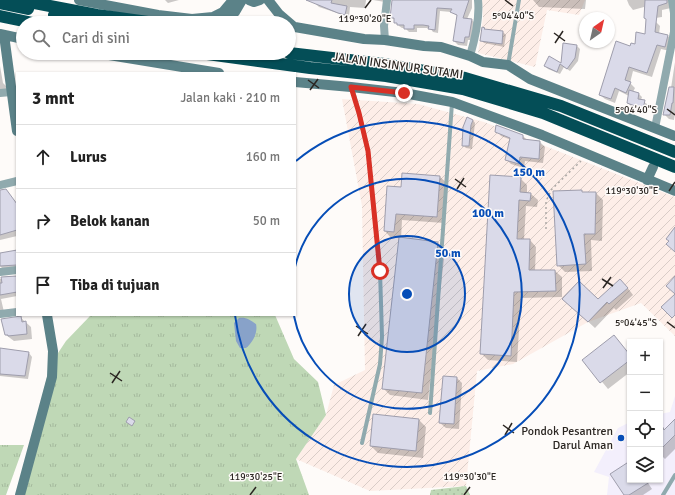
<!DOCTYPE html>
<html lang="id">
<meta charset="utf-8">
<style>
body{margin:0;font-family:Signika,sans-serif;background:#f6f6f6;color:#222}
.controls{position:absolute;right:12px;bottom:12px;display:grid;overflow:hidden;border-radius:0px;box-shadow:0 1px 3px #0004}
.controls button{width:36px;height:36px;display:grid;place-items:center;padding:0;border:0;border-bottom:1px solid #e0e0e0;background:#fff;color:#222;font:20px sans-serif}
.compass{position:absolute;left:579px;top:12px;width:36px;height:36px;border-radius:50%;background:#fff;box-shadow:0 1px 3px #0004;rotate:34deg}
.stop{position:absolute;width:12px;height:12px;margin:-9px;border:3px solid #d93025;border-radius:50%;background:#fff}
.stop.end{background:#d93025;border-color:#fff;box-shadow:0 1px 4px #0008}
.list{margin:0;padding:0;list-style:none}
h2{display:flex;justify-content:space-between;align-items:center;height:52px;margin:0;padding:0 16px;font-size:17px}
h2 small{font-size:13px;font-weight:400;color:#767676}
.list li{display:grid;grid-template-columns:26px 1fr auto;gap:12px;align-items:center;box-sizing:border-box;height:64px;padding:0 16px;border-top:1px solid #e0e0e0}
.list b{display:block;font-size:15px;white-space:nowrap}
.list em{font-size:13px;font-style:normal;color:#767676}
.icon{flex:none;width:22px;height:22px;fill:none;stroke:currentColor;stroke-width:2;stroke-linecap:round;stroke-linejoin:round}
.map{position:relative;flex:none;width:675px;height:495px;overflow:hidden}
.search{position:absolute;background:#fff;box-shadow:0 1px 3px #0004;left:16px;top:16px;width:280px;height:44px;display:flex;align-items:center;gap:10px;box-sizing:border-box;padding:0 14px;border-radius:22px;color:#767676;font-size:15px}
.panel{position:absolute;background:#fff;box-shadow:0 1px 3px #0004;left:16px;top:72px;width:280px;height:244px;border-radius:0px}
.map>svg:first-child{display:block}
</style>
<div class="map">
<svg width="675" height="495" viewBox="0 0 675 495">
<defs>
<pattern id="industrial-furrows" width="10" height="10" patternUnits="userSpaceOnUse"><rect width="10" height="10" fill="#fdeee8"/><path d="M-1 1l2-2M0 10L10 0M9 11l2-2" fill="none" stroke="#d9ccc7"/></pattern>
<pattern id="grass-tufts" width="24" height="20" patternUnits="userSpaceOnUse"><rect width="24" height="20" fill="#bfd8b6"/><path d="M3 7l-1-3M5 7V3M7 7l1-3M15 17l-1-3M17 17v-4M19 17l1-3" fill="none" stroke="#a4b99c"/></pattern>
<pattern id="garden-dots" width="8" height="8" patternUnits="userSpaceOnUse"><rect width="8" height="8" fill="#bfd8b6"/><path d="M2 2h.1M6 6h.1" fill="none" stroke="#a4b99c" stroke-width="1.8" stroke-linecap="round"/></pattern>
</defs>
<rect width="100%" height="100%" fill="#fefbf9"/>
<path fill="url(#industrial-furrows)" d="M 482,0 L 585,0 L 579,15 L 547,10 L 535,67 L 478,53 L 483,18 Z
M 342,99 L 418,104 L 484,122 L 675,197 L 675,336 L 641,303 L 588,322 L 513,364 L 477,371 L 466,486 L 370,491 L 296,459 L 326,415 L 334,385 L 365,370 L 362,206 Z"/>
<path fill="#f3effc" d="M 675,396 L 675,495 L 607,495 L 609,477 L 594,472 L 618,428 L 630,422 L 630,480 L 660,480 L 660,414 L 670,412 Z"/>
<path fill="url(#grass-tufts)" d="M 91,315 L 275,315 L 294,359 L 318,382 L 326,415 L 296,459 L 309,495 L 18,495 L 50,365 L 66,341 Z
M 0,445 L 24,445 L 6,495 L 0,495 Z"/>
<path fill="url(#garden-dots)" d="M 466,486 L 470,495 L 430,495 L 431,490 Z"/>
<path fill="#88a2c9" d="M 239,318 C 246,317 250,320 256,324 C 258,333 253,342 246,348 L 240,348 L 236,341 L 234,323 Z"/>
<path fill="#0003" d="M 165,0 L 179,0 L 168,3 Z
M 316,0 L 366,0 L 365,8 L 350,7 L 349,17 L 319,7 L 316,4 Z
M 373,0 L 387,0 L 385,2 Z
M 393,0 L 472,0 L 472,8 L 467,19 L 472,20 L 475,23 L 473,40 L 468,40 L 467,46 L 458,45 L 454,41 L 458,16 L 451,12 L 440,11 L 438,33 L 433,32 L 430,28 L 417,28 L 417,32 L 409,32 L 405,28 L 402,28 L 399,26 L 392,17 Z
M 533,0 L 586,0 L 585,9 L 539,7 Z
M 627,0 L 671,0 L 671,8 L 662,10 L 662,17 L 649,19 L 644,7 L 633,10 L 629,5 Z
M 655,21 L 660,26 L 659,34 L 667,35 L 672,40 L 670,51 L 661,49 L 652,77 L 633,71 L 630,83 L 635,88 L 633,92 L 639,94 L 642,97 L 641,100 L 647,104 L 645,111 L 631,106 L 628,103 L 629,96 L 619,91 L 615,103 L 605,99 L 600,95 L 631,47 L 636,45 L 646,35 Z
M 483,29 L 486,30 L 503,32 L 506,35 L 504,47 L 484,43 L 481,40 Z
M 577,46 L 580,49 L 578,61 L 570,71 L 564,67 L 560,74 L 548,69 L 545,66 L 549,58 L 561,64 Z
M 675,62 L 675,113 L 674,120 L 669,119 L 664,114 L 671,88 Z
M 0,66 L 3,83 L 7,87 L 8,92 L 0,94 Z
M 473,120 L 475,123 L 472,149 L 466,148 L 463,145 Z
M 497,131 L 523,136 L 528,141 L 540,142 L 545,147 L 543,163 L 525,161 L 524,168 L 511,164 L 506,159 L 511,140 L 501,136 Z
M 403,174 L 440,177 L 447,183 L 444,223 L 402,220 L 401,239 L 438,243 L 445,250 L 428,400 L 390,395 L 383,388 L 400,238 L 391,238 L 385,231 L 402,188 Z
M 520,178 L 527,185 L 527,193 L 531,194 L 538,200 L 537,207 L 526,206 L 524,240 L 530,240 L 536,247 L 535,271 L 555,271 L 562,277 L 562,297 L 521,298 L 517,362 L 488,360 L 481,353 Z
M 581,191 L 583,193 L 596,193 L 603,200 L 602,241 L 591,240 L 592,271 L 565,272 L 558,265 Z
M 0,192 L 17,204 L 17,236 L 0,240 Z
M 17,251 L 17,269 L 4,270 L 0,266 L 0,254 Z
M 17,276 L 17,296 L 1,299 L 4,312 L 0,314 L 0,279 Z
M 627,287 L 633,295 L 616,310 L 614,308 L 595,328 L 570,305 L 598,300 Z
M 20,317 L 31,327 L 32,339 L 14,341 L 6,335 Z
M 614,337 L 630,355 L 630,372 L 608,389 L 584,360 Z
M 0,349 L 29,353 L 32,357 L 28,379 L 0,376 Z
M 444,377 L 457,378 L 462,383 L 459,429 L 446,428 L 440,423 Z
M 374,416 L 419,420 L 426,427 L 423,458 L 378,453 L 371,446 Z
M 675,420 L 675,449 L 665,459 L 660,454 L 660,428 L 662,426 L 665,430 Z
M 630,462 L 630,480 L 646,480 L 652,489 L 643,495 L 625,495 Z"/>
<path fill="#dadae9" stroke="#9e9dac" d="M 306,0 L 332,0 L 331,3 L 347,6 L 345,15 L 338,13 Z
M 392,0 L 469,0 L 463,18 L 472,19 L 469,37 L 465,37 L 464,43 L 453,41 L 457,15 L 450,12 L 452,9 L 437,8 L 435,30 L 428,29 L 429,26 L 423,25 L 414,25 L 414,29 L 404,29 L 404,25 L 397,25 L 397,23 L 394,23 L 394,18 L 390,18 Z
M 645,0 L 667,0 L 667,3 L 658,6 L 655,32 L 668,35 L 665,47 L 657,45 L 647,73 L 629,67 L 625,80 L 631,82 L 626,93 L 615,88 L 611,99 L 599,95 L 616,41 L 630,46 L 631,43 L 635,44 L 636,32 L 645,34 L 646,19 L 644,18 Z
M 482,27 L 485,28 L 484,29 L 503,31 L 502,44 L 480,41 Z
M 563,43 L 577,45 L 575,58 L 567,69 L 560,64 L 557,72 L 544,66 L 549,56 L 561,63 Z
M 669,87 L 674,87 L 673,103 L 672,103 L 670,115 L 663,115 Z
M 629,90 L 639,93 L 638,99 L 645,100 L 643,109 L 627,103 Z
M 467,117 L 473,120 L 471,125 L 469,146 L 462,146 L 463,127 Z
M 496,125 L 523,135 L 523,139 L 540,141 L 539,159 L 520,157 L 519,164 L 505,160 L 510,138 L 495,132 Z
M 402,173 L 440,176 L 437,217 L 396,214 L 394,232 L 384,231 L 387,186 L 401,187 Z
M 490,175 L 521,177 L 520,192 L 531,193 L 530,201 L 519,200 L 517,239 L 530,239 L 529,270 L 555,270 L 556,291 L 514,292 L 511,356 L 480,354 Z
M 6,189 L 17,204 L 17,230 L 0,235 L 0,190 Z
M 582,190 L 582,192 L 596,192 L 595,234 L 584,234 L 586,264 L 557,266 L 553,191 Z
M 675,227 L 675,252 L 666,244 L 669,241 L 666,239 Z
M 399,237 L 438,242 L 422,393 L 382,389 Z
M 17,250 L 17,265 L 0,266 L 0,253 Z
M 17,276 L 17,292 L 0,295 L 0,283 L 2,283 L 1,277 Z
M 675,276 L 675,294 L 666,286 Z
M 620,279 L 628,288 L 609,304 L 607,302 L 588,322 L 562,299 L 579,281 L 598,299 Z
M 675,294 L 675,315 L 672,318 L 661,307 Z
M 21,316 L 22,322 L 26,321 L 27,334 L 8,336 L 8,335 L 5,335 L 1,319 Z
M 614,335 L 630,355 L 630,360 L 600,383 L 582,360 Z
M 0,348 L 29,352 L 25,376 L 0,374 Z
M 443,376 L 457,377 L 454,424 L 439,423 Z
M 373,414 L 419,419 L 416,451 L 370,446 Z
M 129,417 L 135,421 L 132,426 L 126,422 Z
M 675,419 L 675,435 L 660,450 L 660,421 L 664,430 Z
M 630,461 L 630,480 L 653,480 L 629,495 L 624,495 L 610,474 Z"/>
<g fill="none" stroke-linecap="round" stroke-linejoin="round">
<path stroke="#ada9a6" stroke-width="1.5" stroke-dasharray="2 3" stroke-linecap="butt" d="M 546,229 L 546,201 L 552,189 L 581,161"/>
<path stroke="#90aaae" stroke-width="4" d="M 508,65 L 519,0
M 352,87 L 359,113 L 368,151 L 380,271 L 381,303 L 382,337 L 380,364 L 362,443
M 430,413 L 452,103
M 663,495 L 675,475"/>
<path stroke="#90aaae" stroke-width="8" d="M 385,40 L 384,26 L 387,0
M 470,56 C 475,39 480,18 478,0
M 0,93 L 11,92
M 655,128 L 674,32 L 674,13 L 672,0
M 0,185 L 17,181
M 0,272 L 17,270
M 0,314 L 17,312"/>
<path stroke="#5b8288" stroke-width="10" d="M 79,0 L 158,15 L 192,19 L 213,17 L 223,12 L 233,0
M 249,0 L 254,2 L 260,0
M 268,0 L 279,14 L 293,26
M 225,23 L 235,12 L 242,0
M 289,26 L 364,39 L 385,40 L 424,46 L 441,47 L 470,56 L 483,62 L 508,65 L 530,79 L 675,136
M 0,34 L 23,39
M 4,35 L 17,131
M 97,53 L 219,73
M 295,82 L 351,87 L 404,93 L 452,102 L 542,135 L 675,191
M 647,180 L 653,167
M 20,495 L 52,377 L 53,351 L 47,315"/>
<path stroke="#044e57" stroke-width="12" d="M 19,0 L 97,15 L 155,23
M 0,3 L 28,9
M 54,15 L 93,23
M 0,16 L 33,23
M 200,53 L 310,68 L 386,76 L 463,89 L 543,113 L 675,167
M 289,53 L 384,64 L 465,78 L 561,106 L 675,152"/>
</g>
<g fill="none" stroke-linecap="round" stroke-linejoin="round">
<path stroke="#d93025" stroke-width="5" d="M 380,271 L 368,151 L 359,113 L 351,87 L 404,93"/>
</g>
<path fill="none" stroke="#2b2622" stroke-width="1.5" d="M 505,0 L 513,6M 365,8 L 371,0M 554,33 L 565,41M 555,43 L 563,31M 308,80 L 319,88M 310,90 L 318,79M 667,109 L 675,115M 455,179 L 466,187M 457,189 L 464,178M 669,191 L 675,182M 602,279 L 613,286M 603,288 L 611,277M 667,322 L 675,328M 356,326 L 368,334M 358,336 L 366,324M 110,373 L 122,381M 112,383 L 120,371M 503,425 L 514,433M 505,435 L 512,423M 250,495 L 256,487M 464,495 L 470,487"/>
<circle cx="407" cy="294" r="58" fill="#064db7" fill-opacity=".12"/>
<g fill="none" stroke="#064db7" stroke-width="2">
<circle cx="407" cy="294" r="58"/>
<path d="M295 267A115 115 0 1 1 294 316"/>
<path d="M296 161A173 173 0 1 1 235 315"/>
</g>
<circle fill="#064db7" stroke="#fefbf9" stroke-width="1.5" cx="621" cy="438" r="4"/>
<g text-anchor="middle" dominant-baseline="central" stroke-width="3" stroke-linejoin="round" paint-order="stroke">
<g font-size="12" fill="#2b2622" stroke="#fefbf9">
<text transform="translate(398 66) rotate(8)">JALAN INSINYUR SUTAMI</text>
</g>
<g font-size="12" fill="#2b2622" stroke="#fefbf9" text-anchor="end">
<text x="613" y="431">Pondok Pesantren<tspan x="613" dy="14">Darul Aman</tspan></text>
</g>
</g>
<g font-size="10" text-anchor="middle" fill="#2b2622" stroke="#fefbf9" stroke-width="3" stroke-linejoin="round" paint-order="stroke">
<text x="513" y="19">5°04'40"S</text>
<text x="365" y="22">119°30'20"E</text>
<text x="636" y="113">5°04'40"S</text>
<text x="632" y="194">119°30'30"E</text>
<text x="636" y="326">5°04'45"S</text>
<text x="256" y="480">119°30'25"E</text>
<text x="470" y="480">119°30'30"E</text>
</g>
<circle cx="407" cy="294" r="6" fill="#064db7" stroke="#fefbf9" stroke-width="2"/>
<g font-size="12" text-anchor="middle" font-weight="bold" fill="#064db7" stroke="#fefbf9" stroke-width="3" stroke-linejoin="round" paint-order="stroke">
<text x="529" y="176">150 m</text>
<text x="488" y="217">100 m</text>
<text x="448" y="257">50 m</text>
</g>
</svg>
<div class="controls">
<button>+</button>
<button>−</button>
<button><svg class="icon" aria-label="locate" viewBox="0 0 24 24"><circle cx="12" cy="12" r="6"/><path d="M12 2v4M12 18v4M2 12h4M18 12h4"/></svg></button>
<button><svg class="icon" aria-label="layers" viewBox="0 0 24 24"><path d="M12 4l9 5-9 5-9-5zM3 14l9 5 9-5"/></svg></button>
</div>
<svg class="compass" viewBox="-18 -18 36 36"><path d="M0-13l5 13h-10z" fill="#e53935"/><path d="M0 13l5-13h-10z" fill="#767676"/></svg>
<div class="stop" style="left:380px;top:271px"></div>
<div class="stop end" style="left:404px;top:93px"></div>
<div class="search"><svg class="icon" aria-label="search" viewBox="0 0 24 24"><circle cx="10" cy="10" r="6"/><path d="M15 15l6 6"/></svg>Cari di sini</div>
<section class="panel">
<h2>3 mnt<small>Jalan kaki · 210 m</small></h2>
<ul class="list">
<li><svg class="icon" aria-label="ahead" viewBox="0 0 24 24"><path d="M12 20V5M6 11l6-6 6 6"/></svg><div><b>Lurus</b></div><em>160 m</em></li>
<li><svg class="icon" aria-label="right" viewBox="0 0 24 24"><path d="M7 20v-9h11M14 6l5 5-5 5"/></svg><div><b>Belok kanan</b></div><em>50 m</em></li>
<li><svg class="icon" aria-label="arrive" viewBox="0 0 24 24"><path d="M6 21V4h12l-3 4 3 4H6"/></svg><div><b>Tiba di tujuan</b></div></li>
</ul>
</section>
</div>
